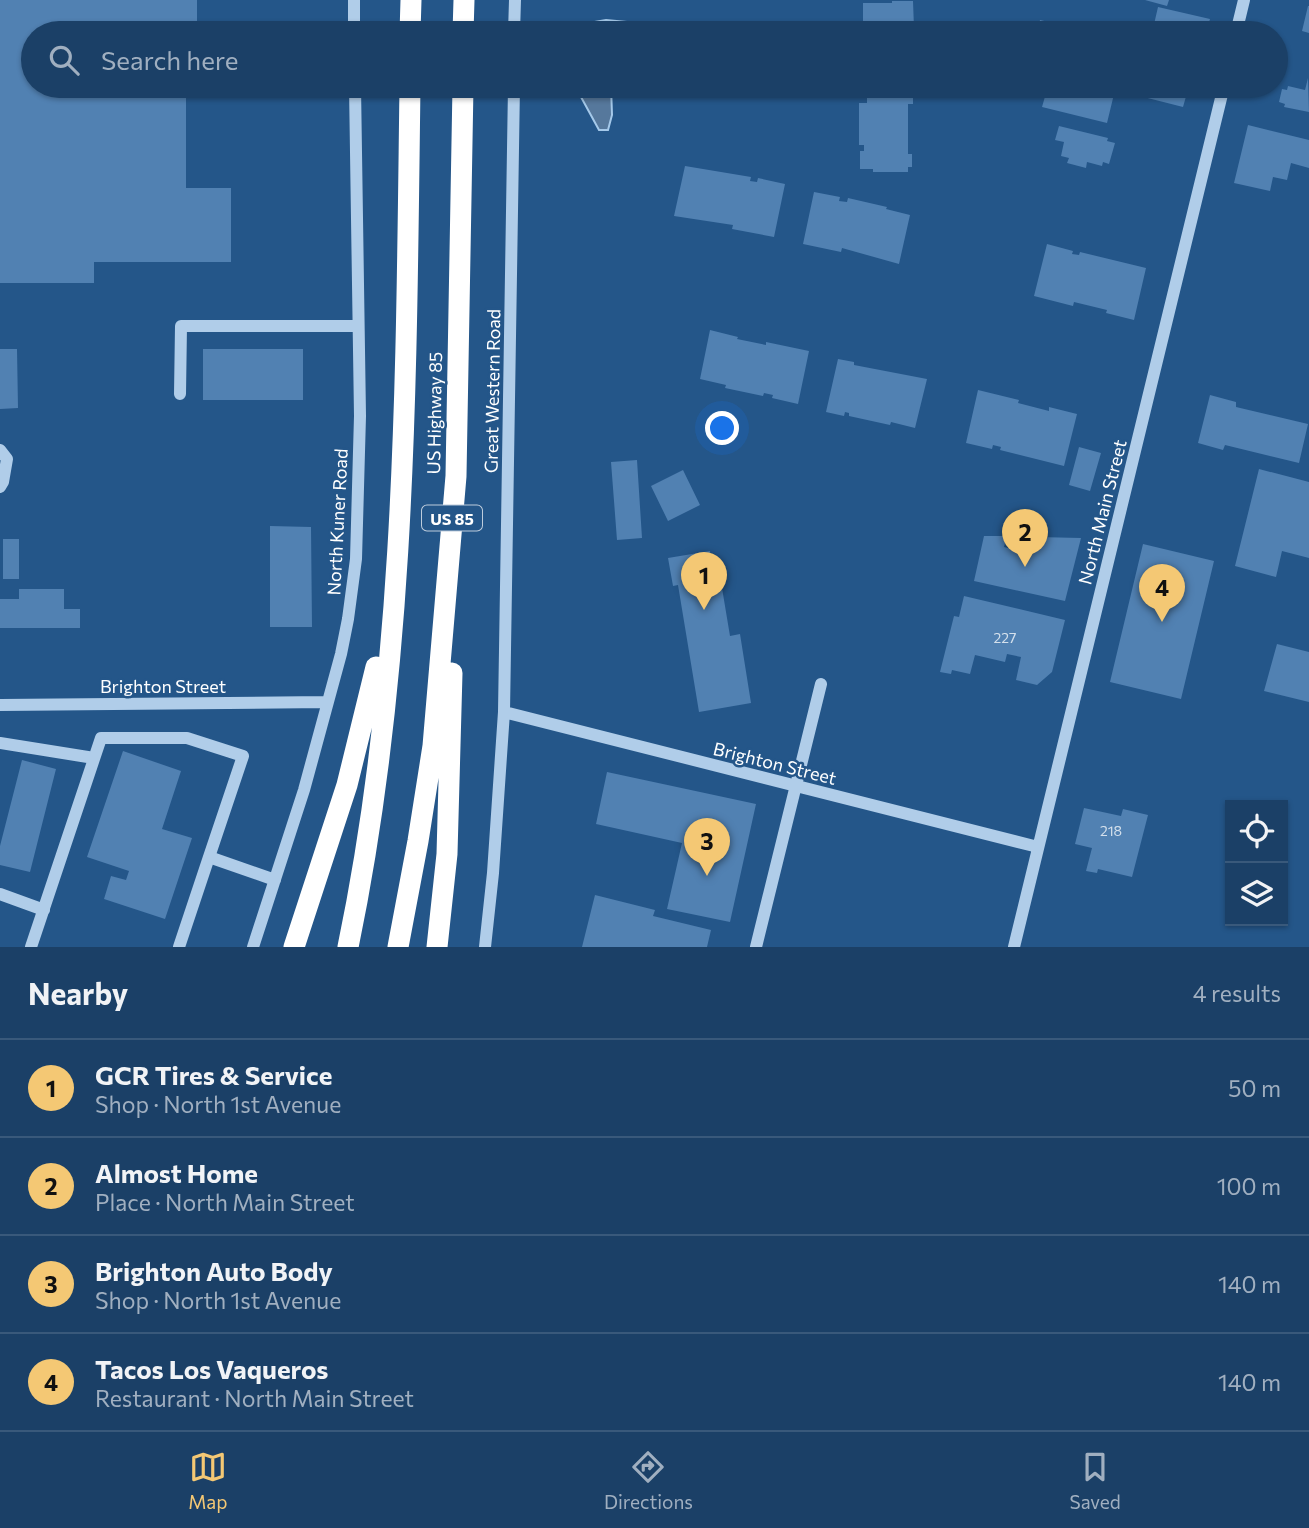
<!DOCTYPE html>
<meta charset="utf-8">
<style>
body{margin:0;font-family:Commissioner,sans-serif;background:#284b70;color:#f1f3f6}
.controls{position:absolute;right:21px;bottom:21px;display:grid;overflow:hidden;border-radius:0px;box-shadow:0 2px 5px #0004}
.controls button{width:63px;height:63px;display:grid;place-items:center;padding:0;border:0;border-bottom:2px solid #39597b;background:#1b4067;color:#f1f3f6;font:35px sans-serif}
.you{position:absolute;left:723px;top:429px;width:24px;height:24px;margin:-18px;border:5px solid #fff;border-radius:50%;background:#1a73e8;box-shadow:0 0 0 10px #1a73e833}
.badge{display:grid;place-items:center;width:46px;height:46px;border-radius:50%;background:#f4c874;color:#111;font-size:23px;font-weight:700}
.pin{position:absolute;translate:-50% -58px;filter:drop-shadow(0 2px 4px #0008)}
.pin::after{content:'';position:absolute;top:37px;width:24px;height:21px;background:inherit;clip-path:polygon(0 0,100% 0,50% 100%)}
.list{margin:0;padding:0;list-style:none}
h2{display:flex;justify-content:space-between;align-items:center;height:91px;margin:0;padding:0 28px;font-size:30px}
h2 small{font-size:23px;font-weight:400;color:#a0afc0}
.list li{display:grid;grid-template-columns:46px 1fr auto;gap:21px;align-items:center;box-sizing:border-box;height:98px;padding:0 28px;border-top:2px solid #39597b}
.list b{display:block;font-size:26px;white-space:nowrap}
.list p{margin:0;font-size:23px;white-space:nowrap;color:#a0afc0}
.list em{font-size:23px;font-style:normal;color:#a0afc0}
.icon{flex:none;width:38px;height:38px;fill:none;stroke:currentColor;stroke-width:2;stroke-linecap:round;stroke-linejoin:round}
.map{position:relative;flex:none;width:1309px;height:947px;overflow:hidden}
.search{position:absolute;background:#1b4067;box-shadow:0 2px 5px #0004;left:21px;right:21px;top:21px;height:77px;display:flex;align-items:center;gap:18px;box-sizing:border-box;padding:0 24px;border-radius:38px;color:#a0afc0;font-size:26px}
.sheet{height:483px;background:#1b4067}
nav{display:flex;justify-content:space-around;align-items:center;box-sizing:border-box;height:98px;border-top:2px solid #39597b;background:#1b4067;font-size:19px;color:#a0afc0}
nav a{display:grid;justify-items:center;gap:4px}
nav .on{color:#f4c874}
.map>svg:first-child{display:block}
</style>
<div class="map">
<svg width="1309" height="947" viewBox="0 0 1309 947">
<rect width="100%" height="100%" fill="#245689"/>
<path fill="#56789c" stroke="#a5c9ea" stroke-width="2" d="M 606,20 L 637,23 L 645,33 L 579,33 L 589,23 Z
M 575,86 L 611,86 L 612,115 L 608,130 L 599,130 Z"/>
<path fill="#5181b2" d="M 0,0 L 197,0 L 197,33 L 33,33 L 33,86 L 186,86 L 186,188 L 231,188 L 231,262 L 94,262 L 94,283 L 0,283 Z
M 1145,0 L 1169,0 L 1167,6 Z
M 892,1 L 913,1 L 914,28 L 909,28 L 909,33 L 860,33 L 859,26 L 863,26 L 863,3 L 892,3 Z
M 1308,6 L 1309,6 L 1309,33 L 1302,31 Z
M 1158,7 L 1210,19 L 1206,33 L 1152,33 Z
M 1040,20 L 1092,32 L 1092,33 L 1037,33 Z
M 1308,78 L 1309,112 L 1284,107 L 1285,104 L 1279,102 L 1282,89 L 1287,90 L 1288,86 L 1305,90 Z
M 867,86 L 913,86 L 913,104 L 908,104 L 908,154 L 912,154 L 912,167 L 908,167 L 908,172 L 873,172 L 873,169 L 860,169 L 860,151 L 864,151 L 864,145 L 859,145 L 859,103 L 867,103 Z
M 1048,86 L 1097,86 L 1115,90 L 1107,123 L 1042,107 Z
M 1125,86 L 1189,86 L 1183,107 L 1124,92 Z
M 1248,125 L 1309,140 L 1309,168 L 1291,163 L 1287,180 L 1273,177 L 1270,191 L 1234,183 Z
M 1059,126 L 1108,138 L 1107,141 L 1115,143 L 1109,164 L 1103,162 L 1102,166 L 1087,162 L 1086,168 L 1067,163 L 1069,158 L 1061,156 L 1064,142 L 1055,140 Z
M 685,166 L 751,177 L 750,181 L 757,182 L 758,178 L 785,184 L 774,237 L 732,229 L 733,225 L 674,216 Z
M 814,192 L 840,197 L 839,201 L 847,202 L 848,198 L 887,207 L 886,209 L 910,215 L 899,264 L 842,248 L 841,252 L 803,244 Z
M 1047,244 L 1073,251 L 1072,254 L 1079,255 L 1080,252 L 1146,268 L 1134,320 L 1106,313 L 1107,310 L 1074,302 L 1073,306 L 1034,296 Z
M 710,330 L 738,337 L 737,339 L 766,345 L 766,342 L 809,351 L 798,404 L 772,398 L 773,395 L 764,393 L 763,396 L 725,388 L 726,385 L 700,379 Z
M 0,349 L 17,349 L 18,408 L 0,409 Z
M 203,349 L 303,349 L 303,400 L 203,400 Z
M 838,359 L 854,362 L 854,365 L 927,379 L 915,428 L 891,422 L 890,425 L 849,416 L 849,413 L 845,412 L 844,416 L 826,412 Z
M 978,390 L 1019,400 L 1018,403 L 1049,411 L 1049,407 L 1077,414 L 1064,466 L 1000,450 L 1001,447 L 993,445 L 992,449 L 966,443 Z
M 1210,395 L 1236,402 L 1236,407 L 1308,424 L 1299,463 L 1225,445 L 1223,450 L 1198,443 Z
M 1079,447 L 1101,453 L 1090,491 L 1069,485 Z
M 637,460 L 642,538 L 617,540 L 611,462 Z
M 1259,469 L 1309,482 L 1309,558 L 1282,551 L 1276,577 L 1235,566 Z
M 683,470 L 700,505 L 668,521 L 651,486 Z
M 270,526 L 311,527 L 312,627 L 270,627 Z
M 984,536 L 1007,536 L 1004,547 L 1033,554 L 1037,537 L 1081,538 L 1065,601 L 974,581 Z
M 3,539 L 19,539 L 19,579 L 3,579 Z
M 1143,544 L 1214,561 L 1181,699 L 1110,682 Z
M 710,551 L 714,575 L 720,576 L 730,636 L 740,634 L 751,703 L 699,712 L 678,585 L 673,586 L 668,558 Z
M 19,589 L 64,589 L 64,609 L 80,609 L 80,628 L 0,628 L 0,599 L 19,599 Z
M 964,596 L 1065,620 L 1052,672 L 1037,685 L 1016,680 L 1021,657 L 1007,654 L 1005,662 L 975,655 L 970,674 L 952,670 L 951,674 L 940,672 L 954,616 L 959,617 Z
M 1277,644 L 1309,652 L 1309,702 L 1264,691 Z
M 123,751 L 181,771 L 162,829 L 192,838 L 165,919 L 104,899 L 111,876 L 126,880 L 129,871 L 87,857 Z
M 22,760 L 56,769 L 30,872 L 0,865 L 0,846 Z
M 607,772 L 756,804 L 730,922 L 667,909 L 682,843 L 596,824 Z
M 1084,808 L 1121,816 L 1123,809 L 1148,815 L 1132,877 L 1098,869 L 1097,873 L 1086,871 L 1092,848 L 1075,844 Z
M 595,895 L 655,910 L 653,916 L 711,930 L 707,947 L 582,947 Z"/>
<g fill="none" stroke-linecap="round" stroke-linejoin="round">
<path stroke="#b0cde9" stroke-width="12" d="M 354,0 L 354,33
M 514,33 L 515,0
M 1236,33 L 1244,0
M 180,394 L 181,326 L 358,326
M 0,450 L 7,459 L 3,482 L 0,487
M 0,705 L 326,702
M 504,712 L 1038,847
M 0,743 L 94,758
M 0,894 L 44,910
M 31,947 L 101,738 L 187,738 L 243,756 L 209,857
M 179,947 L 209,857 L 275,880
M 253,947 L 304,790 L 341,654 L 348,619 L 356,559 L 360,416 L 355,86
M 485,947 L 493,873 L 504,712 L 514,86
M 756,947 L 821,684
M 1014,947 L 1224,86"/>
<path stroke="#fff" stroke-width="21" d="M 410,33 L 411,0
M 463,33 L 464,0
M 294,947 L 347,785 L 376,667
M 348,947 C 407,664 406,373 410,86
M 398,947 L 418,841 L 433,746 L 456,476 L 463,86
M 437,947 L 447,854 L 452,673"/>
</g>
<g text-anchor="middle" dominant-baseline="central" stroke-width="5" stroke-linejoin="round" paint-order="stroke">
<g font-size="14" fill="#d4e0ec">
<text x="1005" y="637">227</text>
<text x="1111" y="830">218</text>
</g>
<rect fill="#245689" stroke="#bdccdc" stroke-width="2" x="422" y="505.5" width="60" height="25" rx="5"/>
<g font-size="16" font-weight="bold" fill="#fff">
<text x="452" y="518">US 85</text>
</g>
<g font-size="18" fill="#fff" stroke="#245689">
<text transform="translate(492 391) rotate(-89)">Great Western Road</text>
<text transform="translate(434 413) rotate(-89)">US Highway 85</text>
<text transform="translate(1102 512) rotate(-76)">North Main Street</text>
<text transform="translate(337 522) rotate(-87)">North Kuner Road</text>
<text x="163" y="686">Brighton Street</text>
<text transform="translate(775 763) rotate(14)">Brighton Street</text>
</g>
</g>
</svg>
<div class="controls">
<button><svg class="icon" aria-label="locate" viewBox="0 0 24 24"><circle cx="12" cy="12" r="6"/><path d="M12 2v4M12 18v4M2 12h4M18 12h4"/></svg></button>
<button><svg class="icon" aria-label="layers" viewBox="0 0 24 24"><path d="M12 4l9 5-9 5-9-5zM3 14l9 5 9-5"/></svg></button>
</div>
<div class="you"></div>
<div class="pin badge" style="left:704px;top:610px">1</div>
<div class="pin badge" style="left:1025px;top:567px">2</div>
<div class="pin badge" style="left:707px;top:876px">3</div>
<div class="pin badge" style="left:1162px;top:622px">4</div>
<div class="search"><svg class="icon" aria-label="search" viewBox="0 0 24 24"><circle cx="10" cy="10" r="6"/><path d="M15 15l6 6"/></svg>Search here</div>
</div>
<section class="sheet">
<h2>Nearby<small>4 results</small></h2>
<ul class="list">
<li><span class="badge">1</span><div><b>GCR Tires &amp; Service</b><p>Shop · North 1st Avenue</p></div><em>50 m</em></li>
<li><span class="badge">2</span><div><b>Almost Home</b><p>Place · North Main Street</p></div><em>100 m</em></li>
<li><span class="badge">3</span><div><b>Brighton Auto Body</b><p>Shop · North 1st Avenue</p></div><em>140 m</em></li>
<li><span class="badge">4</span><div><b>Tacos Los Vaqueros</b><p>Restaurant · North Main Street</p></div><em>140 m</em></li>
</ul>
</section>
<nav>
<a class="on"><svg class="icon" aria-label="map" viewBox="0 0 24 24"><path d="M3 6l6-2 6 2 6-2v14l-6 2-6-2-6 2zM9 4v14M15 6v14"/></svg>Map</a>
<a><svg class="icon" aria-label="directions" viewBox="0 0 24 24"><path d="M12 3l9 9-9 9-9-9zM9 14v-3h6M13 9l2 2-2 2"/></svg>Directions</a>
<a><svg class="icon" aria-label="saved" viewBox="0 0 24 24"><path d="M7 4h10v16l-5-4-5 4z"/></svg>Saved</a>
</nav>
